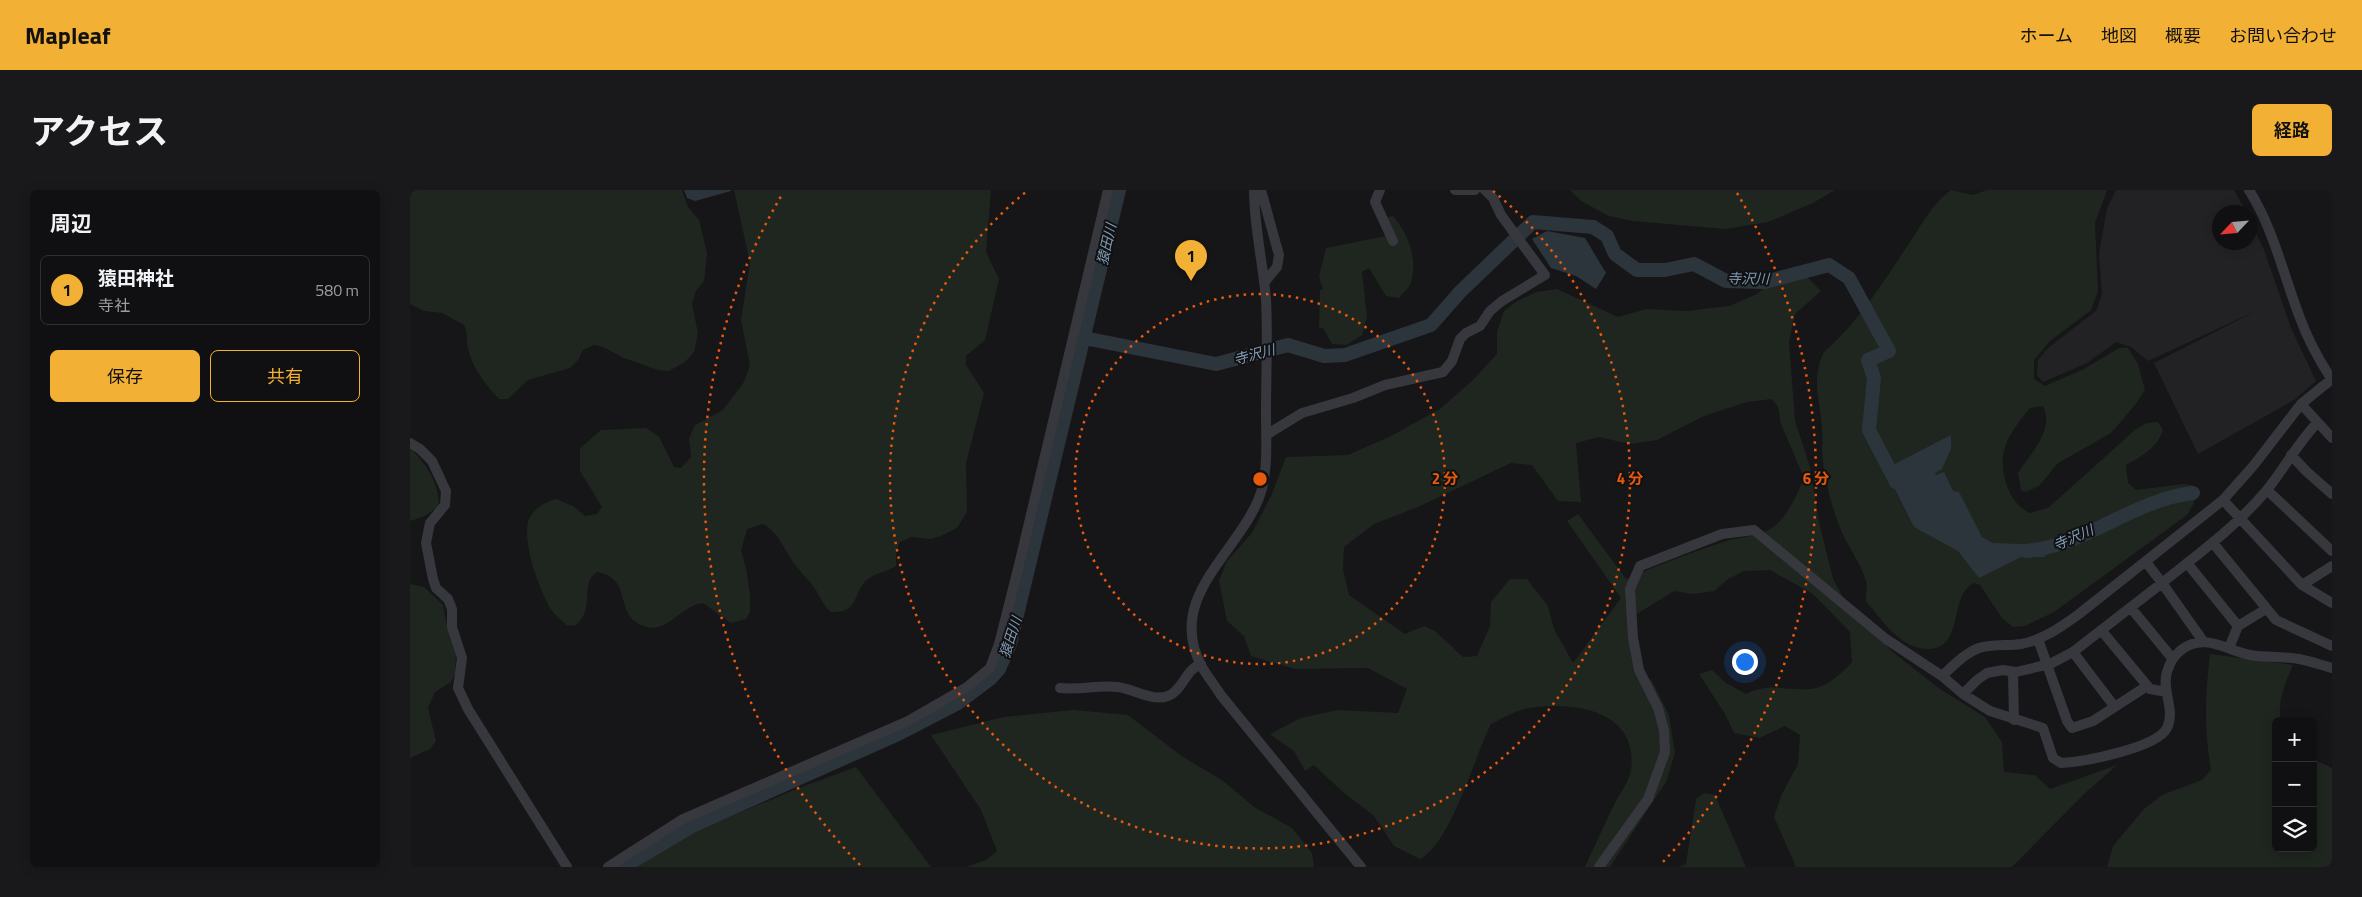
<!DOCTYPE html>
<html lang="ja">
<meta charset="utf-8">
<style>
body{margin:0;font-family:"Titillium Web","Noto Sans JP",sans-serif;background:#19191b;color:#f1f3f6}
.controls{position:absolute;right:15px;bottom:15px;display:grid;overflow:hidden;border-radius:8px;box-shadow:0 2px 12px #0003}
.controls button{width:45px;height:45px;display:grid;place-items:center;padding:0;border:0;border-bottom:1px solid #303032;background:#101012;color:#f1f3f6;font:25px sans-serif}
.compass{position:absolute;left:1802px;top:15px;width:45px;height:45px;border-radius:50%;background:#101012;box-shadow:0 2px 12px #0003;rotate:244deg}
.you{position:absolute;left:1334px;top:471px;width:18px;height:18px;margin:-12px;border:4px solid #fff;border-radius:50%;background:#1a73e8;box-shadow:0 0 0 8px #1a73e833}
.badge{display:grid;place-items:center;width:32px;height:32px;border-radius:50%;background:#f2b134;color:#111;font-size:16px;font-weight:700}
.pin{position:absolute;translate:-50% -41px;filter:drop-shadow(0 1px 2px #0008)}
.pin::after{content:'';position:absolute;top:26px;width:18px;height:15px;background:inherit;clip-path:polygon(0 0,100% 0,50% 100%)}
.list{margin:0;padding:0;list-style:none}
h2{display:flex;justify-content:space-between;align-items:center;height:65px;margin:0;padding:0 20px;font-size:21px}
h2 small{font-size:16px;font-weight:400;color:#9c9d9f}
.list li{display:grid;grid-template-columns:32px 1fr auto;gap:15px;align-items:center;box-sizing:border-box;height:70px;margin:0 10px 10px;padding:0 10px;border:1px solid #303032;border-radius:8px}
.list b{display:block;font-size:19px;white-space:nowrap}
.list p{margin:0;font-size:16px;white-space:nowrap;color:#9c9d9f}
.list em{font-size:16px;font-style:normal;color:#9c9d9f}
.actions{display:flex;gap:10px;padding:15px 20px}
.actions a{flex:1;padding:11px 0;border:1px solid #f2b134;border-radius:8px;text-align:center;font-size:18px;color:#f2b134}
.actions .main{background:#f2b134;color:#111}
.icon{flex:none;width:28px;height:28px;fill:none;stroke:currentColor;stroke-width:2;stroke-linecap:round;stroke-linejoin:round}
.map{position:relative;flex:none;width:1922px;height:677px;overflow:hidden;border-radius:8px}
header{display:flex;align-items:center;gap:30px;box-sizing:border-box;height:70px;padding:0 25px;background:#f2b134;color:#111}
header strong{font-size:24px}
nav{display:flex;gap:28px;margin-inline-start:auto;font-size:18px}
.intro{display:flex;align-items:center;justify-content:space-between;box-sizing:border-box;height:120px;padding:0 30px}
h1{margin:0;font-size:35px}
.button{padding:12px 22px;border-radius:8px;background:#f2b134;color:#111;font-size:18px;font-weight:700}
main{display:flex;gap:30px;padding:0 30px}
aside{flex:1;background:#101012;border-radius:8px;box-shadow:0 2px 12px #0003}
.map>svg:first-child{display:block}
</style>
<header>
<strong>Mapleaf</strong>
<nav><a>ホーム</a><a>地図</a><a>概要</a><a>お問い合わせ</a></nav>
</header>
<div class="intro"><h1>アクセス</h1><a class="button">経路</a></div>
<main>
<aside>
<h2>周辺<small></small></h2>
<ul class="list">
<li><span class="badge">1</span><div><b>猿田神社</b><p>寺社</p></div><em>580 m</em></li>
</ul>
<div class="actions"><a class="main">保存</a><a>共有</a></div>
</aside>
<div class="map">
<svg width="1922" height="677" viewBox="0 0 1922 677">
<rect width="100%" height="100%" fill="#161618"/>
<path fill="#222225" d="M 1706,0 L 1824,0 L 1836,22 L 1810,22 L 1810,52 L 1840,52 L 1840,30 L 1854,60 L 1881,138 L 1906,191 L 1884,210 L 1788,264 L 1744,173 L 1848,120 L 1738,171 L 1721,157 L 1706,152 L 1677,173 L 1633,192 L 1627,185 L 1628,170 L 1638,158 L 1686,121 L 1692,104 L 1689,64 L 1697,18 Z"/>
<path fill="#1e261f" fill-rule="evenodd" d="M 0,0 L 272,0 L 278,17 L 289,30 L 297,63 L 294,91 L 286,101 L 282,114 L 288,143 L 284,162 L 275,172 L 259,181 L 248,180 L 214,168 L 193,157 L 184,155 L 173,160 L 168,170 L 160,178 L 118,190 L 98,209 L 89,209 C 76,195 62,178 58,158 C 56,150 58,143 54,135 L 32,123 L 14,121 L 0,114 Z
M 324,0 L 581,0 L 576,62 L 589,89 L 575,150 L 556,166 L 556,175 L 574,203 L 556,273 L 557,322 L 547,338 L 531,346 L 521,349 L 501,347 L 490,352 L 486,361 L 486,376 C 477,382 467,382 458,389 C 441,403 451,423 421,422 C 413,415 411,409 406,400 C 400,391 392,384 386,376 C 375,362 368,340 352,334 L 337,339 L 331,360 L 336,378 L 340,404 L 340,422 L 336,429 L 321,433 L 293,413 C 270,415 257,447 231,435 C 203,422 224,389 187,382 C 168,394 187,418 165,436 L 156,435 C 151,430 144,424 140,418 C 129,399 111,350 119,329 C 124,318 135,312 146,309 L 163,316 L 175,326 L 187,324 L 192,317 L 170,281 L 170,258 L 191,240 L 236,238 L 249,247 L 264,277 L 271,278 L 281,267 L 279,248 L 285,235 L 313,220 L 334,192 L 340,175 L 331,130 L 340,73 Z
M 1160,0 L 1425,0 L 1403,13 L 1358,32 L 1315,39 L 1223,31 L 1199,26 L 1171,11 Z
M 1541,0 L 1563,5 L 1577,0 L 1697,0 L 1685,33 L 1688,101 L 1681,120 L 1640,151 L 1624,170 L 1624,189 L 1635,196 L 1674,179 L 1709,158 L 1718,158 L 1728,174 L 1735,200 L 1725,215 L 1701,243 L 1648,273 L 1629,296 L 1616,302 L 1611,300 L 1608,283 C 1620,264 1645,240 1633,216 L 1620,218 C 1600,243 1586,260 1596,293 C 1601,307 1606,315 1619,323 L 1638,318 L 1726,239 L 1737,233 L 1748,232 L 1753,240 C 1747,258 1732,266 1716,275 L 1718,293 L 1726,300 L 1773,294 L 1781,295 L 1787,303 L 1783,315 L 1777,325 L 1644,422 L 1615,436 L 1603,437 L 1592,428 L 1570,395 L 1564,393 C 1538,405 1555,458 1519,459 C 1496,460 1478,439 1465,422 C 1463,419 1457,414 1456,410 C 1455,404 1458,397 1456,391 C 1450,371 1435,353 1428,333 C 1420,310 1413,284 1412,259 C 1412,253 1413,246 1412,240 C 1411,212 1400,190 1414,162 C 1449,132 1475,89 1500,52 C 1512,34 1523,13 1541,0 Z
M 983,26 C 998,43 1008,69 1001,92 C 999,98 993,103 989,108 L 976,106 L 959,78 L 952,82 L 957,127 L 952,145 L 936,155 L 922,154 L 913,138 L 909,138 L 910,100 L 913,99 L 909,87 L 916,58 L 976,46 L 969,29 Z
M 1391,81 L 1411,101 L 1385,124 L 1379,152 L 1385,231 L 1400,277 L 1409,332 L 1423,389 L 1440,420 L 1484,463 L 1530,499 L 1575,527 L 1592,552 L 1594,582 L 1625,585 L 1640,599 L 1707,575 L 1673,605 L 1602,677 L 1386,677 L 1364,627 L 1371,606 L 1388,574 L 1390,545 L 1375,536 L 1349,548 L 1324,543 L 1315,524 L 1289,484 L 1302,480 L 1316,493 L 1336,504 C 1361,492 1374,501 1400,499 C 1416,498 1432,483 1442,472 L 1440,442 L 1403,404 L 1360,380 L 1334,381 L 1318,389 L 1304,401 L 1283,404 L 1264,401 L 1217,430 L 1223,475 L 1242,491 L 1259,525 L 1265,563 L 1256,592 L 1200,677 L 1175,677 C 1185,655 1195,633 1206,611 C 1211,602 1219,591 1221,580 C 1229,521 1165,511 1120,518 C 1106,520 1093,528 1081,534 C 1064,568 1041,653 1010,669 L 984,656 L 964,626 L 933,602 L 904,575 L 895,581 L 884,561 L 860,544 L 891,528 L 927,520 L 988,523 L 997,499 L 958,478 L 885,479 L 841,466 L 834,446 L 817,431 L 809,391 L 817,371 L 842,343 L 861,306 L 876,267 L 938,265 L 983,245 L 1030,219 L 1062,191 L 1087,164 L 1087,142 L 1094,121 L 1107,111 L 1126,102 L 1147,99 L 1208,127 L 1236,119 L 1277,121 L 1319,116 L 1345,105 L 1371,86 ZM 1362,209 L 1368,217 L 1371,234 L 1394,288 C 1387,304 1380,322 1367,334 C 1352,347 1331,346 1313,352 C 1280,363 1248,375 1216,389 L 1168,324 L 1157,331 L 1211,408 L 1163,473 L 1144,439 L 1138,416 L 1117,389 L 1100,389 L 1081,412 L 1080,436 L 1067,466 L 1053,467 L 1025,441 L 1014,436 L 995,444 L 939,405 L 933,379 L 934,357 L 964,334 L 1008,317 L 1101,273 L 1122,275 L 1148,311 L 1171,312 L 1166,253 L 1189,247 L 1220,254 L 1247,250 L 1294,226 L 1337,212 Z
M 0,258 C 16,274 29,292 29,316 L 15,326 L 0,331 Z
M 0,394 L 14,397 L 33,415 L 37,436 L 46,466 L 45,484 L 41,492 L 25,502 L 18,518 L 26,551 L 20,559 L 0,568 Z
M 1800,464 L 1883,475 C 1877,489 1865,515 1872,531 L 1866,531 L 1866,658 L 1903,658 L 1903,569 L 1922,578 L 1922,677 L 1697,677 L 1703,656 L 1734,619 L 1752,605 L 1792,590 L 1801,580 C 1794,540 1795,504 1800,464 Z
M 663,520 L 718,525 L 773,567 L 812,590 L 844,617 L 882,638 L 902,663 L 904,677 L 556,677 L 576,670 L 587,661 L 571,620 L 521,545 L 594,527 Z
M 446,577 L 521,677 L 224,677 L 286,641 L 389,598 Z
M 1294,603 L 1305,605 L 1336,677 L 1269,677 L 1276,674 L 1286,609 Z"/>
<path fill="#2c353c" d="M 274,0 L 321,0 L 321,1 L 285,11 L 277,8 Z
M 1137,41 L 1175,48 L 1196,83 L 1186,99 L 1166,86 L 1141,78 L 1122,49 Z
M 1541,245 L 1541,259 L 1532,279 L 1525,283 L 1526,285 L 1534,282 L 1543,301 L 1549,302 L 1572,347 L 1583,353 L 1634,355 L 1635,367 L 1611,367 L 1569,388 L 1548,361 L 1504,337 L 1475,279 Z"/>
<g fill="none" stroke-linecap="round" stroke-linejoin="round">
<path stroke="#2c353c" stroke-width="14" d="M 674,148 L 806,174 L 878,155 L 914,166 L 935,165 L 1021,135 L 1050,102 L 1123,32 L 1183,37 L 1197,46 L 1205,64 L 1227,80 L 1255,80 L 1284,74 L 1316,91 L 1355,92 L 1419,75 L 1439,88 L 1479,161 L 1458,170 L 1464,188 L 1459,240 L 1486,292
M 1616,361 C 1675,356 1723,310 1783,303
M 213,677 L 284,635 L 488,544 L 548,513 L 580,489 L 589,479 L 600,454 L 709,0"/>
<path stroke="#37383d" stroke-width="10" d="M 844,0 C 844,36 853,73 856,109 C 858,145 856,187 856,223 C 856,247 858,275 852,299 C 835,359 754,404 791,475 C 796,485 804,494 810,504 L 951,677
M 851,0 L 869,65 L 867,77 L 854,93
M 970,0 L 965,12 L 983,51
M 1045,0 L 1065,0
M 1839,0 C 1864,40 1873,84 1890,128 C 1898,150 1909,170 1922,190
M 1891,214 L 1922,248
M 856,245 L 892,223 L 943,208 L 975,195 L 1033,182 L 1042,171 L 1050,149 L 1056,143 L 1070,136 L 1080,121 L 1092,111 L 1135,85 L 1091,25 L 1083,8 L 1075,0
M 0,253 L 10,259 L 22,271 L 36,301 L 35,315 L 20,333 L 16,353 L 23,389 L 26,398 L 38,409 L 42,419 L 42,437 L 52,468 L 48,498 L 58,519 L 157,677
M 1881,265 L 1896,281 L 1922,304
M 1857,300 L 1922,361
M 1813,310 L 1892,395 L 1922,413
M 1803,353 L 1866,430 L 1922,456
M 1736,372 L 1752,393 C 1788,364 1826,337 1856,301 C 1874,279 1887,254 1907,233
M 1777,373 L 1828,436 L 1856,419
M 1892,395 L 1922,376
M 1721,418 L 1762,468
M 1691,440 L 1740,499 L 1757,502
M 1628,449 L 1657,531 L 1662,538 L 1683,531 L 1737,496
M 1819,458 L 1828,436
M 1663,462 L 1704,516
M 1603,482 L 1604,530
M 1532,486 C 1543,476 1555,463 1569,458 C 1582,454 1598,456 1611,454 C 1633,450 1651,437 1669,424 L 1813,310 L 1844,275 L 1891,214 L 1922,189
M 650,498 C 669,500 689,495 708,497 C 724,499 742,512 758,506 C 773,500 775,480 791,474
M 1553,504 L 1567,490 L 1577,483 L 1593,480 L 1606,482 L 1640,474 L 1663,462 L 1752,393 L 1793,451
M 198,677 L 273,629 L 498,531 L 557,497 L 580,478 L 589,454 L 609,375 L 698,0
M 1189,677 L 1238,609 L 1255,562 L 1254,540 L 1248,518 L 1229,480 L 1223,448 L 1220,399 L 1230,376 L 1312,344 L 1344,340 L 1476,449 L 1532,486 L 1553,504 L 1580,521 L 1633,538 L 1643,568 L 1651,573 C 1673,572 1747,558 1757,538 C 1766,519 1751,501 1757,482 C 1760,472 1763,467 1771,460 C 1794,442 1816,460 1840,465 C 1856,468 1873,466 1889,469 C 1900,471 1911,475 1922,478"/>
</g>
<g fill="none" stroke="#e8590c" stroke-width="2.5" stroke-dasharray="2.5 5">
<circle cx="850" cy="289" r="185"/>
<path d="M1083 1A370 370 0 1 1 617 1"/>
<path d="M450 675A556 556 0 0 1 373 3M1327 3A556 556 0 0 1 1250 675"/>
</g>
<g text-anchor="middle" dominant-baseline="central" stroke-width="4" stroke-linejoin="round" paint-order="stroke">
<g font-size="14" font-style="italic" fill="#7f9bb3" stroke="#111113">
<text transform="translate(696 54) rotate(-77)">猿田川</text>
<text transform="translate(1338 88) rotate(1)">寺沢川</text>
<text transform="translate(844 164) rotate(-15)">寺沢川</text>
<text transform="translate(1663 347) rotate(-24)">寺沢川</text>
<text transform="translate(600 447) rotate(-72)">猿田川</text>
</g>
</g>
<circle cx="850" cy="289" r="8" fill="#e8590c" stroke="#111113" stroke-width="2.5"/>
<g font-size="15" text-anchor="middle" font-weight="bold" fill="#e8590c" stroke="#111113" stroke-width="4" stroke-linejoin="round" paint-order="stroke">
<text x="1035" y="294">2 分</text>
<text x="1220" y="294">4 分</text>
<text x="1406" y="294">6 分</text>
</g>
</svg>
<div class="controls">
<button>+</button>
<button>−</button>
<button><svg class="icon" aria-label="layers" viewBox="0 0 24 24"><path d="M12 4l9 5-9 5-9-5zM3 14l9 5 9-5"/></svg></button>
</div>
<svg class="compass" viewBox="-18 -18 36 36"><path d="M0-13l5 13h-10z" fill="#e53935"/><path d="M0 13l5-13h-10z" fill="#9c9d9f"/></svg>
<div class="you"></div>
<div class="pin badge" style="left:781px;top:91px">1</div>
</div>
</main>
